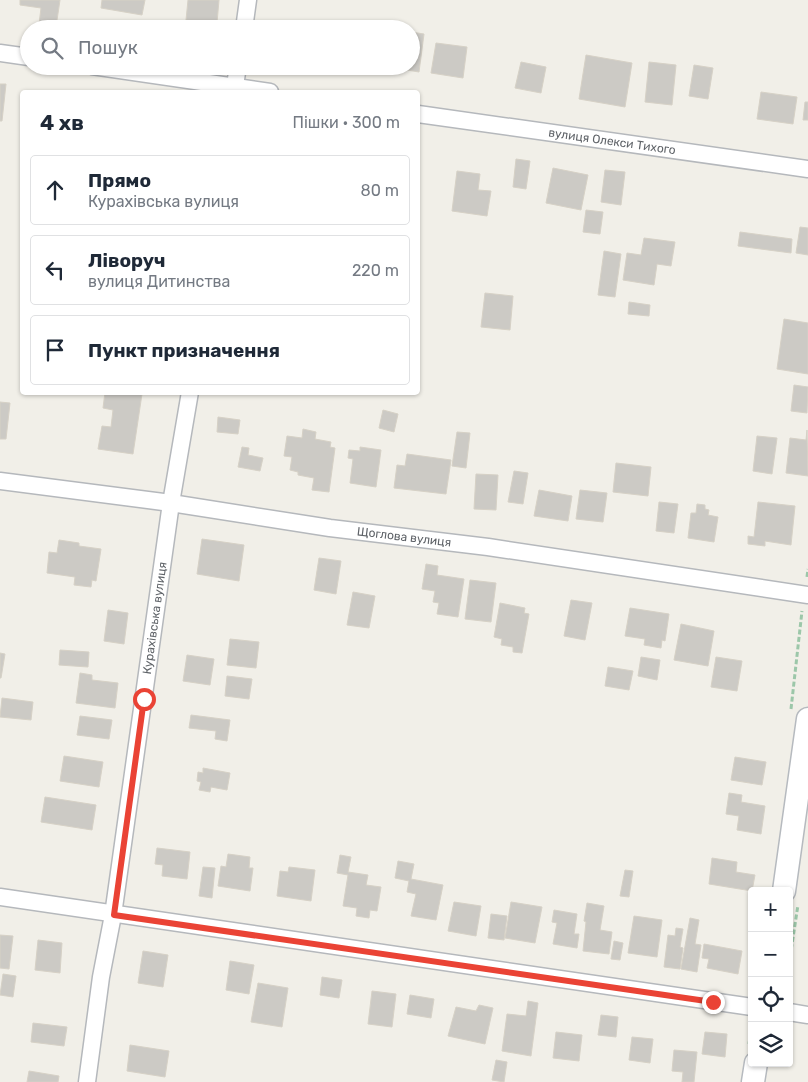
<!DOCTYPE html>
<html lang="uk">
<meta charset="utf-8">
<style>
body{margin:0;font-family:Rubik,sans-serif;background:#f6f6f7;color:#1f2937}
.controls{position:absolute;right:15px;bottom:15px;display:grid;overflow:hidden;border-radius:5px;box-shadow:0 1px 4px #0004}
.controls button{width:45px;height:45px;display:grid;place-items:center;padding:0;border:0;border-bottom:1px solid #e0e1e3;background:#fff;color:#1f2937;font:25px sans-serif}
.stop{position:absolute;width:15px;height:15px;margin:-11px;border:4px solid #ea4335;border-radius:50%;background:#fff}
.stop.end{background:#ea4335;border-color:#fff;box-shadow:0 1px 5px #0008}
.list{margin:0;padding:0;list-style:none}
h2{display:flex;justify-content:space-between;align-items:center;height:65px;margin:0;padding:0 20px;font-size:21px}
h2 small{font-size:16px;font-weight:400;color:#747a83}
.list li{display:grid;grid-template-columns:32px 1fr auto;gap:15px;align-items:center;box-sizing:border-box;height:70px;margin:0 10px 10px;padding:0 10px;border:1px solid #e0e1e3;border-radius:5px}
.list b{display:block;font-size:19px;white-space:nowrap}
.list p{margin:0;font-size:16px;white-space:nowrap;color:#747a83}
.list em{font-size:16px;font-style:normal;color:#747a83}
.icon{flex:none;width:28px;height:28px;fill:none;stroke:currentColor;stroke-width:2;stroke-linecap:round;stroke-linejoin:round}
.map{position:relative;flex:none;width:808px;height:1082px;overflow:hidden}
.search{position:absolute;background:#fff;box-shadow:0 1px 4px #0004;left:20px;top:20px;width:400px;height:55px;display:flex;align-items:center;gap:12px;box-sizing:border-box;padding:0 18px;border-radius:28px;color:#747a83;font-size:19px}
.panel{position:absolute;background:#fff;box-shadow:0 1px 4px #0004;left:20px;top:90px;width:400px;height:305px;border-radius:5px}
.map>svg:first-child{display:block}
</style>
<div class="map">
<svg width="808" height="1082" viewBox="0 0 808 1082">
<rect width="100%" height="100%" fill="#f1efe8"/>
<path fill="#cccac5" stroke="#d6d1c6" d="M 20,0 L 60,0 L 56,27 L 39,24 L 41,8 L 20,5 Z
M 102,0 L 145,0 L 142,15 L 101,8 Z
M 188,0 L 219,0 L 217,23 L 186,20 Z
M 411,32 L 424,34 L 419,72 L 383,66 L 411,66 Z
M 436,43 L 467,47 L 463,78 L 431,73 Z
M 586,55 L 632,63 L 625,107 L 579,99 Z
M 521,62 L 546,67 L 541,93 L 515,88 Z
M 649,62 L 676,65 L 672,105 L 645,102 Z
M 694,65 L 713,68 L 708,99 L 689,96 Z
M 0,84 L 6,84 L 2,121 L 0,121 Z
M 761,92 L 797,97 L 793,124 L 757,119 Z
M 805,102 L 808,102 L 808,120 L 803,120 Z
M 516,159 L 530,161 L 526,189 L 513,187 Z
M 553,168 L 588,175 L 581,210 L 546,203 Z
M 605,170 L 625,172 L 621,205 L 601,202 Z
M 457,171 L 480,174 L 478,190 L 491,191 L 487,216 L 452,211 Z
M 586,210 L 603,212 L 600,234 L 583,232 Z
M 800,227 L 808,228 L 808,255 L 796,253 Z
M 740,232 L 792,239 L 791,253 L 738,246 Z
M 644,238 L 675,242 L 671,266 L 657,264 L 654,285 L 623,280 L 627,253 L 641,255 Z
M 604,251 L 621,254 L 615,297 L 598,295 Z
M 485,293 L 513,296 L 510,330 L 481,327 Z
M 629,302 L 650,305 L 649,316 L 628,314 Z
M 784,319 L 808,323 L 808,374 L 777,369 Z
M 794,385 L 808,387 L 807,413 L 791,411 Z
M 105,392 L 130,392 L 142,394 L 133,454 L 98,449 L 102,426 L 111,427 L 113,410 L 103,408 Z
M 0,402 L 10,403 L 6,439 L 0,439 Z
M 383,410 L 398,414 L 394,432 L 379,428 Z
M 218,417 L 240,420 L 238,434 L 217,432 Z
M 303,429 L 316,432 L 315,439 L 331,442 L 330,447 L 335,448 L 329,492 L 312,490 L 314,478 L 298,475 L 298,472 L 290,470 L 292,457 L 284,456 L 287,436 L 302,438 Z
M 807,430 L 808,476 L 786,473 L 790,438 L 806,440 Z
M 457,432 L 470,433 L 466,468 L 452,466 Z
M 757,436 L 777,438 L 772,474 L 753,471 Z
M 242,447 L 249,448 L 248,455 L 263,458 L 260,471 L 238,467 Z
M 360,447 L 381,450 L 376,487 L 350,483 L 353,459 L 348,458 L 349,450 L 360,451 Z
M 407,454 L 451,460 L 446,494 L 394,488 L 397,465 L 405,466 Z
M 616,463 L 651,467 L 648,496 L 613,492 Z
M 514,471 L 528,473 L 523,504 L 508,502 Z
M 476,474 L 498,475 L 496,510 L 474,509 Z
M 539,490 L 572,496 L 568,521 L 534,516 Z
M 580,490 L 607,493 L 603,522 L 576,519 Z
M 659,502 L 678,504 L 674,533 L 656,531 Z
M 758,502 L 795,506 L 791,545 L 765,541 L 765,546 L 748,544 L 748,536 L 754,537 Z
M 697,504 L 705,505 L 705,509 L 709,510 L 708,515 L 718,517 L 714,542 L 688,538 L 691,513 L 696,513 Z
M 202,539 L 244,545 L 239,581 L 197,574 Z
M 59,540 L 79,543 L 79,546 L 101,549 L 96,581 L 92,580 L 91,587 L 74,585 L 75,577 L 47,573 L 49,552 L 57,553 Z
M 319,558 L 341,561 L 336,594 L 314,590 Z
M 426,564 L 438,566 L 437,575 L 464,579 L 458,617 L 437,614 L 439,603 L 433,602 L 435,591 L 422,589 Z
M 470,580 L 496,583 L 491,622 L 465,619 Z
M 353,592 L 375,596 L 369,628 L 347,625 Z
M 571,600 L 592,603 L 585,640 L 564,636 Z
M 500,603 L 525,608 L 524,613 L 529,614 L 522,653 L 513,652 L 513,647 L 501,645 L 502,639 L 494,637 Z
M 630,608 L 669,614 L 665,641 L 662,640 L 661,648 L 644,645 L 645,639 L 625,636 Z
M 108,610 L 128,613 L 124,644 L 104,641 Z
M 681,624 L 714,631 L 708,666 L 674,660 Z
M 230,639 L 259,642 L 256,668 L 227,665 Z
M 60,650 L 89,652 L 88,667 L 59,665 Z
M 0,653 L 5,654 L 1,678 L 0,678 Z
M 187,655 L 214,659 L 210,685 L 183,681 Z
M 641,657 L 660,660 L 657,680 L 638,676 Z
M 716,657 L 742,661 L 737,691 L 711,687 Z
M 608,667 L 633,671 L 629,690 L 605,686 Z
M 80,673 L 92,675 L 92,680 L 118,683 L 115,708 L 76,703 Z
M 227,676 L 252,679 L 249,699 L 225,696 Z
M 2,698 L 33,702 L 31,720 L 0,717 Z
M 191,715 L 230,720 L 227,741 L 215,739 L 216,731 L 189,728 Z
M 80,716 L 112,720 L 109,739 L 77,735 Z
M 64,756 L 103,762 L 99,787 L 60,781 Z
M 735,757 L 766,762 L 762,785 L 731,780 Z
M 203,768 L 230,773 L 227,790 L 211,787 L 210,792 L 199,790 L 201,782 L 197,781 L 198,772 L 203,773 Z
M 729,793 L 742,795 L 741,802 L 765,806 L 761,834 L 737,830 L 739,816 L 726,814 Z
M 45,797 L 96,805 L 92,830 L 41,822 Z
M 157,848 L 190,852 L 187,879 L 162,876 L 163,865 L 155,864 Z
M 228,854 L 250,857 L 249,868 L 253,868 L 250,891 L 218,886 L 221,866 L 226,867 Z
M 340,855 L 351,857 L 348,872 L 368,875 L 366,885 L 381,887 L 377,911 L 370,910 L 369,918 L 356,916 L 357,908 L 343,906 L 348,875 L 337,873 Z
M 712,858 L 737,862 L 736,872 L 755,875 L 752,891 L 709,884 Z
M 398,861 L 414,864 L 411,879 L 443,885 L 436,920 L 411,916 L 416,894 L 407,892 L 409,881 L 395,878 Z
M 203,867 L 215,868 L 212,898 L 199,896 Z
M 289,867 L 315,870 L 311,901 L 277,896 L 280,871 L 288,872 Z
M 625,870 L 633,871 L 629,897 L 620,896 Z
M 454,902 L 481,906 L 476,936 L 448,931 Z
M 511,902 L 542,907 L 535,943 L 505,938 Z
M 587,903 L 604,906 L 600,930 L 612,932 L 609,954 L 583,951 L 586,922 L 584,921 Z
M 554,910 L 577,914 L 574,934 L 579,934 L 577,948 L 553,944 L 557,923 L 552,922 Z
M 491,914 L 507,916 L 504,940 L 488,938 Z
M 634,916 L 662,920 L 657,957 L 628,953 Z
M 690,918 L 699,920 L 695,944 L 701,945 L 697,972 L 681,969 Z
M 676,928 L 683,929 L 680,947 L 683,948 L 680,969 L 664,967 L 668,935 L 675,936 Z
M 0,935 L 13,936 L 9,969 L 0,968 Z
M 38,940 L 62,943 L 60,973 L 35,970 Z
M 614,941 L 623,943 L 620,960 L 611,959 Z
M 704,944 L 742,951 L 738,974 L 707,968 L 709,959 L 702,958 Z
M 143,951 L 168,955 L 163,987 L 138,983 Z
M 230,961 L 254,965 L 249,994 L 226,990 Z
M 3,974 L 16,976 L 13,997 L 0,995 Z
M 322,977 L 342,980 L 339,998 L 320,995 Z
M 258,983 L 288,988 L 282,1027 L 251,1022 Z
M 372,991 L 396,994 L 392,1027 L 368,1024 Z
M 410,995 L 434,999 L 431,1018 L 407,1014 Z
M 528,1001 L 538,1003 L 531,1056 L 502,1051 L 507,1014 L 526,1016 Z
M 479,1005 L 493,1008 L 485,1044 L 448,1036 L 456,1007 L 476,1011 Z
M 601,1015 L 618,1017 L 616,1037 L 598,1035 Z
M 33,1023 L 67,1027 L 64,1046 L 31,1042 Z
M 556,1032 L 582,1035 L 579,1061 L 553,1058 Z
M 705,1032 L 727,1034 L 725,1057 L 702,1054 Z
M 632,1037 L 653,1039 L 650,1063 L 629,1060 Z
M 130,1045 L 169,1051 L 165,1077 L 127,1071 Z
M 674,1050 L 697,1052 L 694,1082 L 682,1082 L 683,1072 L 672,1071 Z
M 496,1060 L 507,1062 L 504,1082 L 492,1080 Z
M 29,1071 L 59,1076 L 58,1082 L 27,1082 Z"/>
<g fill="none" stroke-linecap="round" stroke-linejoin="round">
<defs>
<g id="minor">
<path d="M 244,29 L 248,0"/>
<path d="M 0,53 L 29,57"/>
<path d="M 92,66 L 270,92"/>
<path d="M 234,92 L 238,66"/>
<path id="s1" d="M 418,114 L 808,169"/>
<path id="s2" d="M 0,481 L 171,503 L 330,528 L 488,547 L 808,595"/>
<path d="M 0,897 L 752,1007"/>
<path d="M 789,1012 L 808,1015"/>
<path id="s3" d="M 87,1082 L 101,977 L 113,915 L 171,503 L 190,392"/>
</g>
<path id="secondary" d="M 784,891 L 808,719
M 753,1082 L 756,1063"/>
</defs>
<use href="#minor" stroke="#b5b8bc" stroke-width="19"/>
<use href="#secondary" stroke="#b6babf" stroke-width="25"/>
<path stroke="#9cc7a9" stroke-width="3" stroke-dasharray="5 2.5" stroke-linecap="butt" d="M 807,577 L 808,569
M 791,709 L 802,611
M 789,964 L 798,905
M 749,1044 L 752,1023"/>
<use href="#minor" stroke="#fff" stroke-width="16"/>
<use href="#secondary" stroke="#fff" stroke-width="22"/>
</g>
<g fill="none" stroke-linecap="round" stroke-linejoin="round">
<path stroke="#ea4335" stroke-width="6" d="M 144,699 L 114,915 L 713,1002"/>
</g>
<g text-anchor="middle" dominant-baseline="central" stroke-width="4.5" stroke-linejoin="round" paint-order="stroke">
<g font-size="12" fill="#5f6368" stroke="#fff">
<text stroke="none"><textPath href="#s1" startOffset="196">вулиця Олекси Тихого</textPath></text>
<text stroke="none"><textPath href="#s2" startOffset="408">Щоглова вулиця</textPath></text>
<text stroke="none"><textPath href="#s3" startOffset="469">Курахівська вулиця</textPath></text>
</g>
</g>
</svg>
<div class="controls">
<button>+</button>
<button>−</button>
<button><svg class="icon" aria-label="locate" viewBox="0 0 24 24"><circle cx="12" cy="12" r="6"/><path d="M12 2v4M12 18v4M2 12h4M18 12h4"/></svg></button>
<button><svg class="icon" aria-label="layers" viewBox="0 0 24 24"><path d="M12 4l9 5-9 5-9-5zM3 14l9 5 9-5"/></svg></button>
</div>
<div class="stop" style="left:144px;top:699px"></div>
<div class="stop end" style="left:713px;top:1002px"></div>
<div class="search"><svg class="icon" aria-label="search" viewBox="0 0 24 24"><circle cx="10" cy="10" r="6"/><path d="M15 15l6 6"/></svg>Пошук</div>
<section class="panel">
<h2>4 хв<small>Пішки · 300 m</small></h2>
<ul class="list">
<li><svg class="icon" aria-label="ahead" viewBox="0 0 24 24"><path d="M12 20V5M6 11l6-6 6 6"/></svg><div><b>Прямо</b><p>Курахівська вулиця</p></div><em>80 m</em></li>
<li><svg class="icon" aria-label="left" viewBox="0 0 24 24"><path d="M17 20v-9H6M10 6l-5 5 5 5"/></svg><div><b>Ліворуч</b><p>вулиця Дитинства</p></div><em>220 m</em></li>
<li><svg class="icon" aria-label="arrive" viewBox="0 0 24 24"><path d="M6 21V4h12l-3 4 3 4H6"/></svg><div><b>Пункт призначення</b></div></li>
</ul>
</section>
</div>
